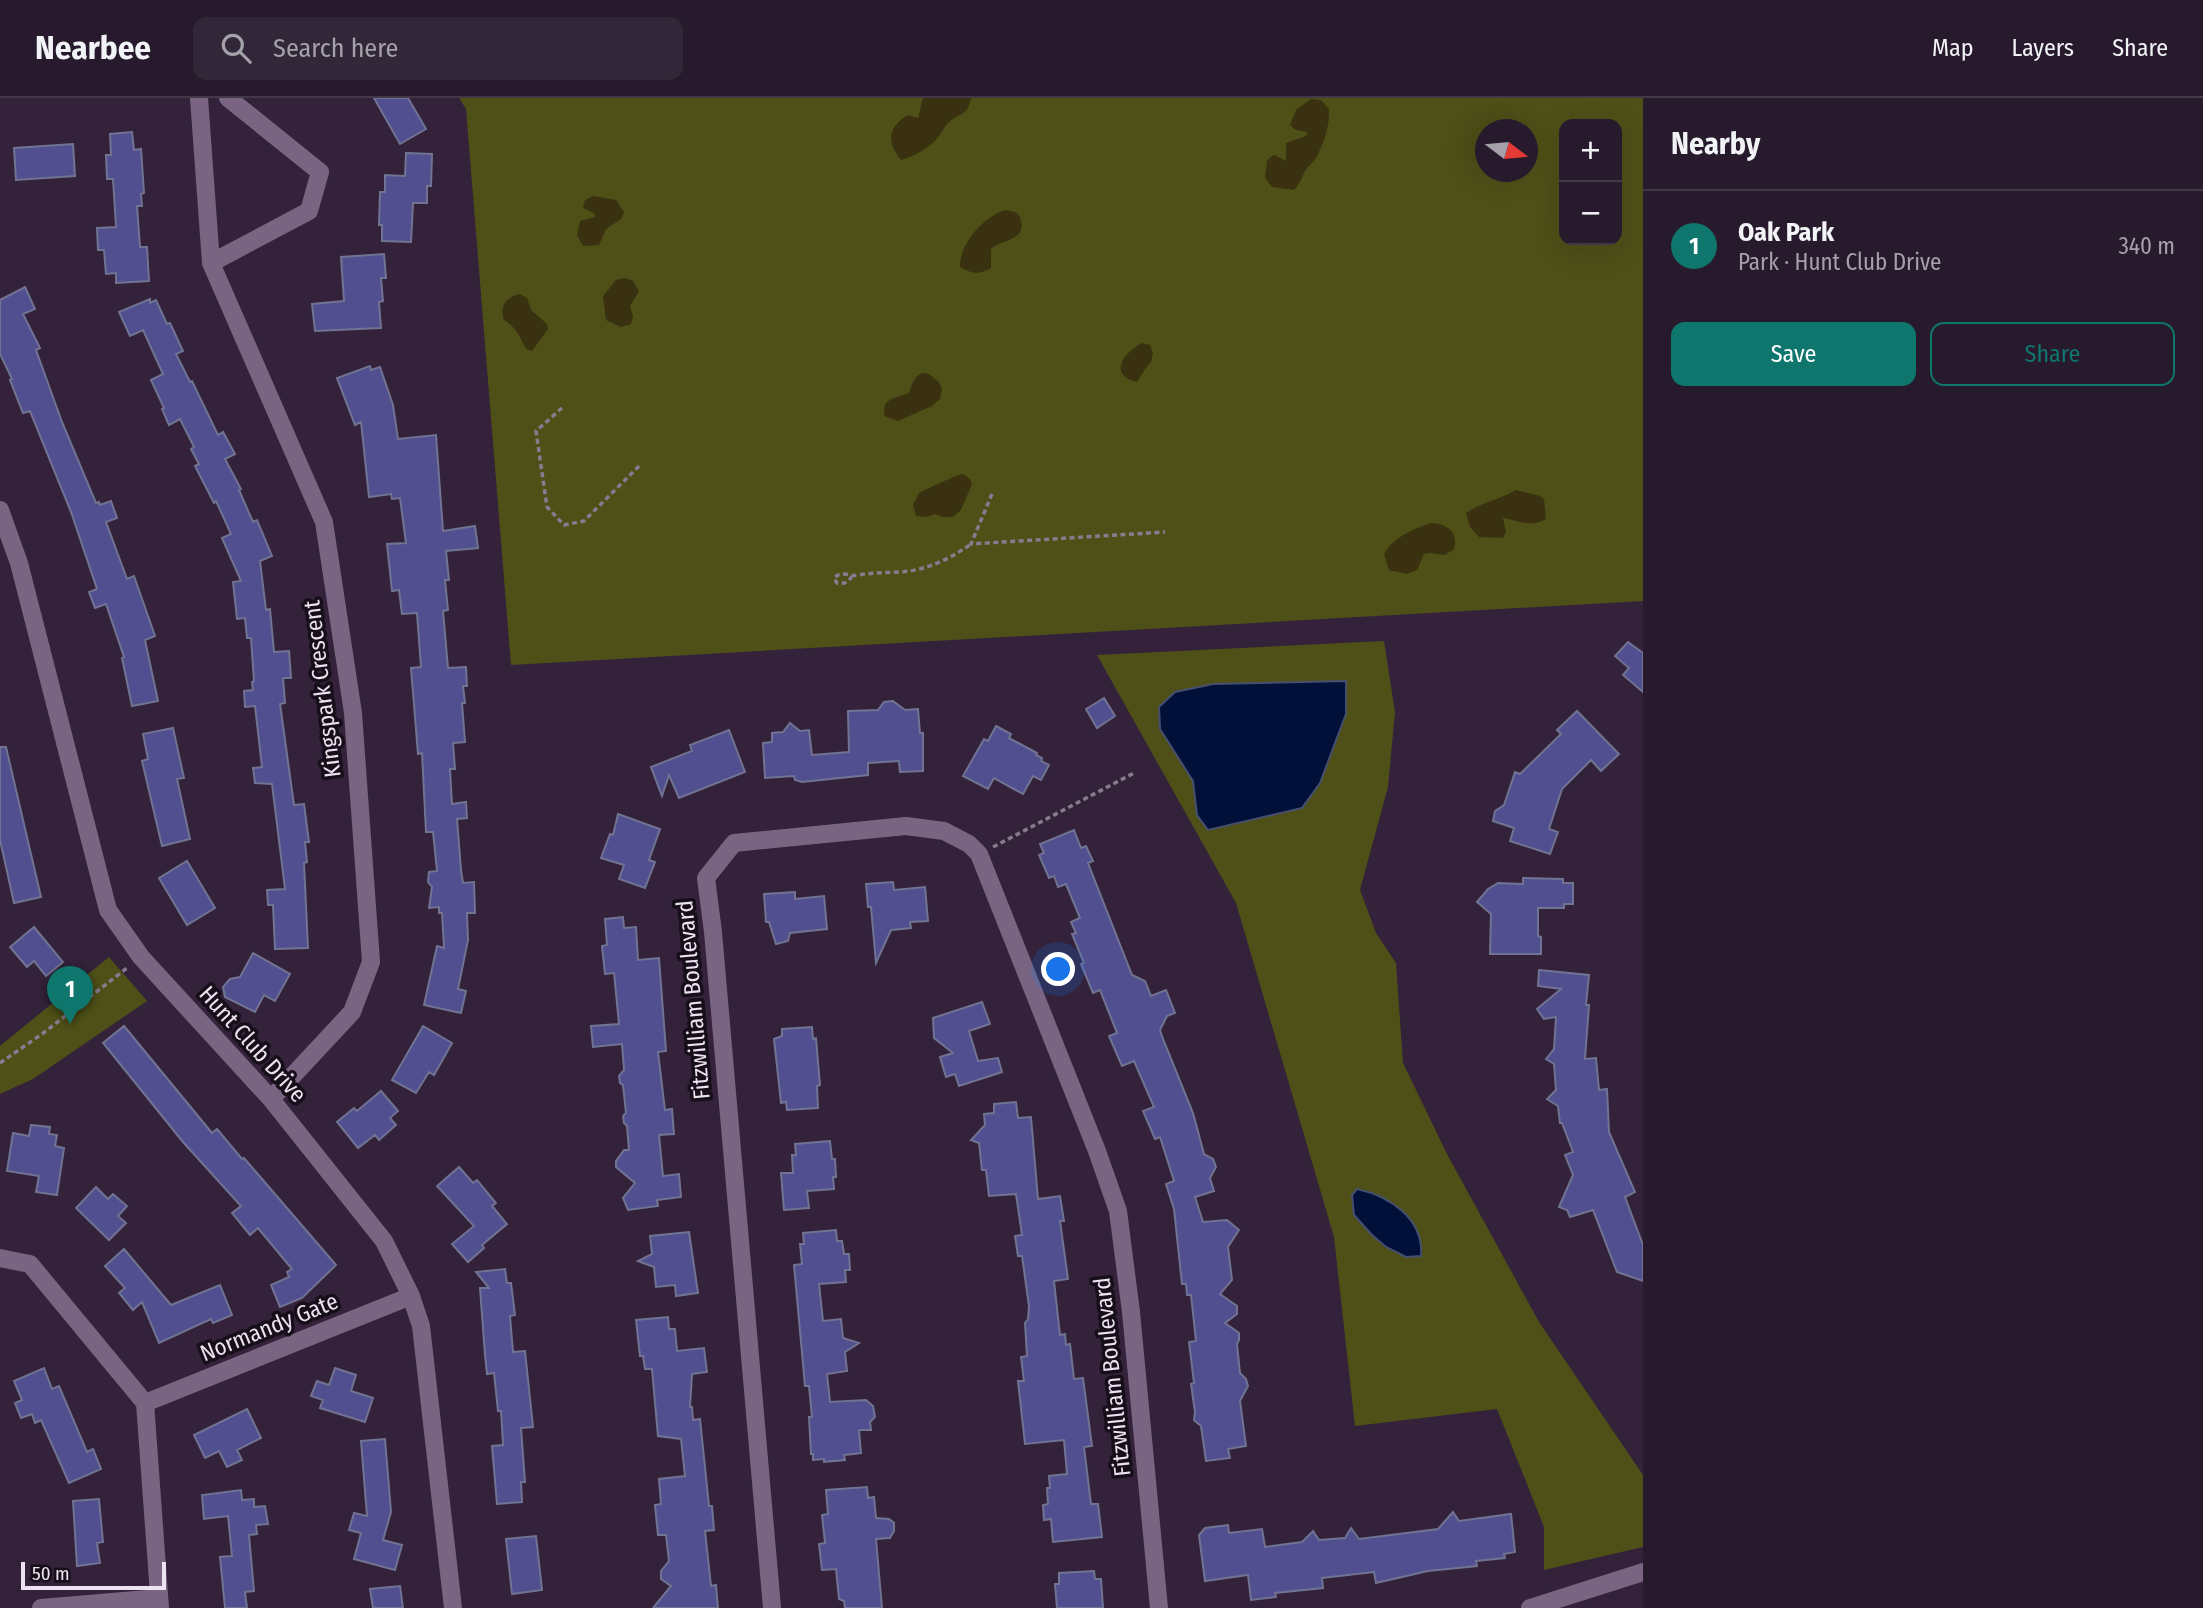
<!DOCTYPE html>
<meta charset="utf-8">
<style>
body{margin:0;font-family:"Fira Sans Condensed",sans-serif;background:#322738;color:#f1f3f6}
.controls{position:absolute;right:21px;top:21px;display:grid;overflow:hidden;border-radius:14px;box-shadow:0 7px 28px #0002}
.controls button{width:63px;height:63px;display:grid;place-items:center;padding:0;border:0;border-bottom:2px solid #423848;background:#261a2c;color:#f1f3f6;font:35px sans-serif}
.compass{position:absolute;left:1475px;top:21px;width:63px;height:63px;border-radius:50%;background:#261a2c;box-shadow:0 7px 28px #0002;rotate:106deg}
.scale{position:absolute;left:21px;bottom:18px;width:145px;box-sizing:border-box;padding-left:7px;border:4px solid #ede2f2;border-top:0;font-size:19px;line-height:24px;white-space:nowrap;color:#ede2f2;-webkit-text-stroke:5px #160f1a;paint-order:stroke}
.you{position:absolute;left:1059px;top:872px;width:24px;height:24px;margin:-18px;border:5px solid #fff;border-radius:50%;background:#1a73e8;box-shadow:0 0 0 10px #1a73e833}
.badge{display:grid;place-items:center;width:46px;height:46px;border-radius:50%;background:#0f766e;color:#fff;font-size:23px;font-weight:700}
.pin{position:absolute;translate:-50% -58px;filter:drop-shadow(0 2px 4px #0008)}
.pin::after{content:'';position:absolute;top:37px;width:24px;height:21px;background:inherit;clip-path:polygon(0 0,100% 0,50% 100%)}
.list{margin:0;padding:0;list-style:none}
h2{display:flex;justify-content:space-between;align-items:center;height:91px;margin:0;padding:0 28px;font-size:30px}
h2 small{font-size:23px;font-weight:400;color:#a4a1a9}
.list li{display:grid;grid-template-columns:46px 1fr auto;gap:21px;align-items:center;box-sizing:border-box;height:112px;padding:0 28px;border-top:2px solid #423848}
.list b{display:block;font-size:26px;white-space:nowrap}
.list p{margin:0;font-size:23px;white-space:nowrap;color:#a4a1a9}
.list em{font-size:23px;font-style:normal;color:#a4a1a9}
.actions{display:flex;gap:14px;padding:21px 28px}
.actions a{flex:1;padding:16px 0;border:2px solid #0f766e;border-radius:14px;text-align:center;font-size:24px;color:#0f766e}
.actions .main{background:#0f766e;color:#fff}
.icon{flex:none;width:38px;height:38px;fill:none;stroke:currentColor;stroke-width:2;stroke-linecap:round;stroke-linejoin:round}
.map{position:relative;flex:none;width:1643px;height:1510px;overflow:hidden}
header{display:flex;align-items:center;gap:42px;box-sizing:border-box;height:98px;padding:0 35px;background:#261a2c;border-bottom:2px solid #423848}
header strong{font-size:33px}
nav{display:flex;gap:38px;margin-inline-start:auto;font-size:24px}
.search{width:490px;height:63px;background:#322738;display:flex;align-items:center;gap:18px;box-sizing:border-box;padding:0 24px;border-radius:14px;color:#a4a1a9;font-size:26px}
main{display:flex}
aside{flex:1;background:#261a2c}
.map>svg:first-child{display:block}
</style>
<header>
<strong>Nearbee</strong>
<div class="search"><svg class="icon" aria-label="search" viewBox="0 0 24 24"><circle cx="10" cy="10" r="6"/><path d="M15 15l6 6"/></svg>Search here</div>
<nav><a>Map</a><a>Layers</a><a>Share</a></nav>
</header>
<main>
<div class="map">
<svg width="1643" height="1510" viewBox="0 0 1643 1510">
<rect width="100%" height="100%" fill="#33223a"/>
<path fill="#4e5018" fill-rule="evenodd" d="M 459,0 L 1643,0 L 1643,503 L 511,567 L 466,11 ZM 1564,26 L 1617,26 L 1617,142 L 1564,142 ZM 1486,32 L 1528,32 L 1528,74 L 1486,74 Z
M 1384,543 L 1395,614 L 1388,689 L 1360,792 L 1376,835 L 1396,865 L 1403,965 L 1447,1056 L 1539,1224 L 1643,1377 L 1643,1449 L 1544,1472 L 1544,1429 L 1497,1311 L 1355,1328 L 1334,1139 L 1236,805 L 1097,557 Z
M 109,859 L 147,903 L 33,981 L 0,996 L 0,948 Z"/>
<path fill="#393110" d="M 923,0 L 971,0 C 968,18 961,14 949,24 C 945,27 943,33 939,38 C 930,50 915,58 901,62 C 887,45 887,29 908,17 L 918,20 Z
M 1311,1 L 1321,2 L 1329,11 C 1330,27 1324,45 1316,60 C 1313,65 1308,68 1305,73 C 1301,81 1300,85 1294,92 L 1272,89 L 1265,80 L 1267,62 L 1274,57 L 1286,63 L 1286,45 L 1306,38 L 1307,34 L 1296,32 L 1290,27 L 1296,12 Z
M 593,98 L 616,102 L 624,114 L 621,121 L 606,131 L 599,147 L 583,148 L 577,137 L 580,123 L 595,119 L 594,115 L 583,110 L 585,102 Z
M 1004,112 C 1012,113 1019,113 1021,123 C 1026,143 1002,141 991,151 L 991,170 C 979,177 972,176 960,169 C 960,145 982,121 1004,112 Z
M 625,180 L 633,183 L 639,193 L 630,208 L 633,219 L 631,226 L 621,229 L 606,222 L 603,198 L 616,182 Z
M 520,196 L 527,200 L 531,212 L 547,226 L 548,231 L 532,253 L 526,251 C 520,239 516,229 504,222 C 499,209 506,199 520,196 Z
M 1142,245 L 1150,247 L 1153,255 L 1151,264 L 1147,268 L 1137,284 C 1107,277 1124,254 1142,245 Z
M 924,275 L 929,276 L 939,284 L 942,291 L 940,301 L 932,308 L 898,323 L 884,318 L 885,306 L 891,301 L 909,295 C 912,286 914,277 924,275 Z
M 963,376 L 970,381 L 972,386 L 961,412 L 953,419 L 942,419 L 936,416 L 926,419 L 916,418 L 913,407 L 919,395 C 926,391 957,377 963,376 Z
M 1516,392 L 1540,398 L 1544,401 L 1546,421 C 1531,430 1519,423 1503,420 L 1506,434 L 1503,440 L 1479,439 L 1470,429 L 1466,415 C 1482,404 1499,402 1516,392 Z
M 1431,425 C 1447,426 1459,434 1454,451 L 1445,457 L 1429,455 L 1424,456 L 1417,472 L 1407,476 L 1389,472 L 1384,456 C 1394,439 1413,431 1431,425 Z"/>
<path fill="#001038" stroke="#474f70" stroke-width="2" d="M 1346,583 L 1346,616 L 1320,685 L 1302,710 L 1208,732 L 1197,717 L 1193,683 L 1160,631 L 1159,609 L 1175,594 L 1213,586 Z
M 1357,1091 C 1390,1098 1424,1121 1421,1158 L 1406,1159 L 1386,1149 L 1372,1137 L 1354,1117 L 1352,1097 Z"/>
<path fill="#514f90" stroke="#717392" stroke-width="2" d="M 374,0 L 408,0 L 426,31 L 400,46 Z
M 132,34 L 134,52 L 141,51 L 144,95 L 141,96 L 142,108 L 137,108 L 140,149 L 147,149 L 149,183 L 116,185 L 116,175 L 106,176 L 104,152 L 98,152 L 97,130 L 116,129 L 113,81 L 107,81 L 106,57 L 111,57 L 110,36 Z
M 73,46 L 75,78 L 16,82 L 14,50 Z
M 406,55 L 432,56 L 431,88 L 427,88 L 427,105 L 413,105 L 411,144 L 382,143 L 382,127 L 379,127 L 380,94 L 385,94 L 385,77 L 405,78 Z
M 384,156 L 386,180 L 381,180 L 383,203 L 379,204 L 381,230 L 315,233 L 312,206 L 344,203 L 341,159 Z
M 25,189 L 35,211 L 23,216 L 40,250 L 36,252 L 62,324 L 96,405 L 99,404 L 100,407 L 111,403 L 117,420 L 106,424 L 127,481 L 134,478 L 155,538 L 145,542 L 158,603 L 132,608 L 122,560 L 124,559 L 106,506 L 95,510 L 89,494 L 97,491 L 71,414 L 30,313 L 23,315 L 10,282 L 12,281 L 0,256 L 0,202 Z
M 150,201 L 150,205 L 156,202 L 167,226 L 170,225 L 183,253 L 176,256 L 190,284 L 192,283 L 218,337 L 223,334 L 235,356 L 225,361 L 241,391 L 239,392 L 253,424 L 257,422 L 272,458 L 260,463 L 266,512 L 270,511 L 274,554 L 289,553 L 291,580 L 283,580 L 285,605 L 280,606 L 294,707 L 304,706 L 309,744 L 305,744 L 307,764 L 304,765 L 308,850 L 275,851 L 273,807 L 268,807 L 267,792 L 285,791 L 272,686 L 255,685 L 253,670 L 262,669 L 255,608 L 245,609 L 244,593 L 253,592 L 252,584 L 254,583 L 251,540 L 247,540 L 245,520 L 237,521 L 233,484 L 241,483 L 222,440 L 231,436 L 216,403 L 214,405 L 195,368 L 199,366 L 191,351 L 194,349 L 180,321 L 169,327 L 162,311 L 164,310 L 151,282 L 163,276 L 143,232 L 130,238 L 119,214 Z
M 370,268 L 371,272 L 380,269 L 393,307 L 398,341 L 436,337 L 443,433 L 475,428 L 478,450 L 446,453 L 449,482 L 445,482 L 448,512 L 443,513 L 448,570 L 466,569 L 467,588 L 463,588 L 465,605 L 462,605 L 465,644 L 453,645 L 455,671 L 450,671 L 452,706 L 466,704 L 467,720 L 457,721 L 461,772 L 463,785 L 474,784 L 475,815 L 467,815 L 468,842 L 458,891 L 466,893 L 461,915 L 424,907 L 437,848 L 444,850 L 442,815 L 439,815 L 439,809 L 429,810 L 432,789 L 428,784 L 429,774 L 437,773 L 433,734 L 426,734 L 422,655 L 418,656 L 411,570 L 421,569 L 417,515 L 402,516 L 399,492 L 392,493 L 387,446 L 406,445 L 400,400 L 392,401 L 391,396 L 369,399 L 361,324 L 355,327 L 337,280 Z
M 1628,544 L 1643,555 L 1643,594 L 1623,577 L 1629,570 L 1615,558 Z
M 1104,600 L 1115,618 L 1097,630 L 1086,611 Z
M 893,603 L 905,612 L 918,611 L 920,635 L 923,635 L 923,673 L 900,674 L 899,663 L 868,665 L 868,677 L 802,684 L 795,682 L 794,678 L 765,680 L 763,645 L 772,644 L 772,635 L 783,634 L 790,625 L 800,633 L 809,632 L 812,657 L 849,654 L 848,613 L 878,612 L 884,604 Z
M 1577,613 L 1619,656 L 1601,673 L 1591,662 L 1562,691 L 1549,731 L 1558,734 L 1550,756 L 1510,743 L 1514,730 L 1493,723 L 1495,713 L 1504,707 L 1515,674 L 1520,676 L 1561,636 L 1557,632 Z
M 996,628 L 1011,636 L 1009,640 L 1037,655 L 1036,657 L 1042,660 L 1041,663 L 1049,667 L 1041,682 L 1033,678 L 1023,696 L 994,680 L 988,691 L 963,678 L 984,641 L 988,643 Z
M 173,630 L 184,680 L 177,681 L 190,741 L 162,748 L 142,663 L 148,661 L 143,636 Z
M 729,632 L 745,674 L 679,700 L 669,677 L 662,698 L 651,669 L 692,653 L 690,647 Z
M 0,649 L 6,649 L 41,799 L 14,805 L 0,742 Z
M 618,716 L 660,731 L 649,762 L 655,764 L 645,790 L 619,781 L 624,767 L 601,760 L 610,736 L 613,737 Z
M 1074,732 L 1081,750 L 1086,748 L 1093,763 L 1088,765 L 1132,877 L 1145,883 L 1151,898 L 1166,892 L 1175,915 L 1167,918 L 1160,932 L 1163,941 L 1193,1015 L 1204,1056 L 1213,1061 L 1216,1069 L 1210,1080 L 1214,1093 L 1195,1099 L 1203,1124 L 1227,1122 L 1239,1132 L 1228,1149 L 1232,1182 L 1220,1196 L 1237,1208 L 1237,1216 L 1225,1225 L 1239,1235 L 1239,1242 L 1237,1246 L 1240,1275 L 1246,1281 L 1248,1288 L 1240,1303 L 1246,1348 L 1228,1351 L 1230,1360 L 1206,1363 L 1201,1328 L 1194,1322 L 1195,1314 L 1191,1286 L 1194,1285 L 1189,1244 L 1196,1243 L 1191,1197 L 1187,1197 L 1186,1186 L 1182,1186 L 1174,1111 L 1166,1086 L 1174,1083 L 1160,1039 L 1155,1041 L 1143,1013 L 1154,1009 L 1134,963 L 1122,968 L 1109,938 L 1117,935 L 1100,892 L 1093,895 L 1081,866 L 1084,865 L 1072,836 L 1076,835 L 1071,824 L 1080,820 L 1066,786 L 1058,789 L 1054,778 L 1049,780 L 1039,757 L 1044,755 L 1040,746 Z
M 187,763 L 215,810 L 187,827 L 159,780 Z
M 1523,780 L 1563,781 L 1563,785 L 1573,785 L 1573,806 L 1564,806 L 1564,810 L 1538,810 L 1538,838 L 1541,839 L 1541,856 L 1490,856 L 1491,816 L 1477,804 L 1488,791 L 1498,785 L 1523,786 Z
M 893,784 L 894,792 L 925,789 L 928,823 L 910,824 L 911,830 L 891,832 L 876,865 L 871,809 L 868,809 L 866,786 Z
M 795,794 L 795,801 L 824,798 L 827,831 L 790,835 L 788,843 L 776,846 L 769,824 L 766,824 L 764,796 Z
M 623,819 L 624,830 L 636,829 L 638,862 L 659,860 L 666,953 L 658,954 L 665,1012 L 672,1011 L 674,1036 L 659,1037 L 663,1078 L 679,1076 L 681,1099 L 657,1102 L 658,1108 L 628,1112 L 623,1100 L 635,1085 L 616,1069 L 616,1063 L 624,1052 L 629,1052 L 627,1028 L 624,1025 L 623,1018 L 626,1015 L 623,987 L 620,985 L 619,978 L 624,972 L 622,946 L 593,949 L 591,928 L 619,926 L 614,875 L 605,876 L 602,848 L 607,847 L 605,821 Z
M 34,829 L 63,864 L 46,878 L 34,863 L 27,869 L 10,849 Z
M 253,855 L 290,876 L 275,903 L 264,897 L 255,914 L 225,899 L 223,889 L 230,881 L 240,879 Z
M 1539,872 L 1589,877 L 1586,907 L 1589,907 L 1585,961 L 1596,960 L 1599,992 L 1607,991 L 1609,1034 L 1635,1094 L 1625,1099 L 1643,1147 L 1643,1183 L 1617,1174 L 1593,1112 L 1570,1119 L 1567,1112 L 1559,1109 L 1573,1077 L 1565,1057 L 1573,1054 L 1562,1025 L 1560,1025 L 1558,1008 L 1547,1001 L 1556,992 L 1554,966 L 1546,961 L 1554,951 L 1556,919 L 1544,921 L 1537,911 L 1561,891 L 1538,888 Z
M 982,904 L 990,926 L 969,933 L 978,963 L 998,960 L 1002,974 L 959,988 L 955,976 L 946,979 L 940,959 L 953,955 L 934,940 L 933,920 Z
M 124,928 L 212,1035 L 217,1031 L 242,1061 L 244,1060 L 336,1167 L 302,1200 L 280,1209 L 271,1187 L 289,1179 L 287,1174 L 292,1171 L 258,1130 L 250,1137 L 232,1115 L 241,1108 L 183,1044 L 103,945 Z
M 423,928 L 452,945 L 434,977 L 429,974 L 416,995 L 392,982 Z
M 812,929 L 813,941 L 816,940 L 820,987 L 817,988 L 818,1010 L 787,1012 L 786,1004 L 781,1005 L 774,941 L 782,938 L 782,931 Z
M 381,993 L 398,1013 L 390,1020 L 396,1027 L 379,1042 L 375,1037 L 358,1050 L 337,1024 L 354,1010 L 357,1013 Z
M 1016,1004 L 1018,1020 L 1031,1019 L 1038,1101 L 1060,1098 L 1064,1123 L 1060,1123 L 1068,1181 L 1054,1183 L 1060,1237 L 1065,1236 L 1066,1247 L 1070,1246 L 1074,1281 L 1083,1280 L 1092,1348 L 1084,1349 L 1091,1406 L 1098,1406 L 1102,1439 L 1053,1444 L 1051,1421 L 1044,1422 L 1043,1407 L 1048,1406 L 1047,1390 L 1050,1390 L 1049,1378 L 1067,1376 L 1064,1342 L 1025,1346 L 1018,1283 L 1024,1283 L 1021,1259 L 1027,1258 L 1025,1225 L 1028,1221 L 1029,1208 L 1022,1158 L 1018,1158 L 1015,1138 L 1022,1137 L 1016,1096 L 989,1098 L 986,1072 L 982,1072 L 979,1045 L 971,1042 L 985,1027 L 984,1016 L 994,1015 L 994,1006 Z
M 31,1027 L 50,1029 L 49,1036 L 57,1037 L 55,1048 L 64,1050 L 57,1097 L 36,1094 L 39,1078 L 7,1073 L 13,1035 L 29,1038 Z
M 830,1043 L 832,1061 L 835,1061 L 836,1079 L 833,1079 L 834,1091 L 807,1093 L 809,1110 L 784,1112 L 781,1075 L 793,1075 L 792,1057 L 796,1057 L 795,1046 Z
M 459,1069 L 473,1085 L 477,1082 L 496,1105 L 492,1108 L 507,1126 L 482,1147 L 484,1150 L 468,1164 L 452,1146 L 474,1128 L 437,1088 Z
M 96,1089 L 108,1101 L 113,1096 L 127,1108 L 118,1118 L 126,1125 L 109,1142 L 76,1110 Z
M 836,1132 L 837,1143 L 842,1143 L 844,1156 L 849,1156 L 850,1172 L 845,1172 L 846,1184 L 819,1186 L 823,1223 L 841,1221 L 843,1240 L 859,1245 L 845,1254 L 847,1273 L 827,1276 L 830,1304 L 866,1302 L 873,1308 L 875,1319 L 870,1324 L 871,1332 L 859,1332 L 861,1355 L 844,1357 L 845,1362 L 824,1364 L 824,1361 L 813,1362 L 813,1356 L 811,1356 L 809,1319 L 812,1319 L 809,1288 L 805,1288 L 794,1167 L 802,1166 L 800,1146 L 804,1146 L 803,1135 Z
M 689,1134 L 698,1195 L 676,1198 L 675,1187 L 656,1189 L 654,1169 L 638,1163 L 652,1156 L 650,1138 Z
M 124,1151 L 171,1207 L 220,1187 L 232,1217 L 213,1225 L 211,1221 L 159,1245 L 142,1204 L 133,1212 L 119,1195 L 125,1190 L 105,1168 Z
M 505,1171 L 507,1185 L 511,1185 L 515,1217 L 510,1218 L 513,1254 L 525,1253 L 533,1329 L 521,1330 L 525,1384 L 521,1384 L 522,1404 L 497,1406 L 492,1348 L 503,1347 L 502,1329 L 501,1313 L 498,1313 L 494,1275 L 487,1276 L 485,1257 L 480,1190 L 489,1190 L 476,1174 Z
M 668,1219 L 669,1231 L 675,1231 L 677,1253 L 704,1250 L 707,1274 L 692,1276 L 690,1309 L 692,1309 L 693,1322 L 700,1321 L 709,1408 L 712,1408 L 714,1432 L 705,1433 L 711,1488 L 716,1487 L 718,1510 L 653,1510 L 671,1488 L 661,1481 L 661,1473 L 669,1463 L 666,1437 L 658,1437 L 655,1407 L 661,1406 L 659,1381 L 685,1378 L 681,1341 L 658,1338 L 652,1271 L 645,1271 L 643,1258 L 640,1258 L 636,1222 Z
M 44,1270 L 52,1291 L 59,1288 L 87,1354 L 93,1351 L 101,1371 L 69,1385 L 41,1322 L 35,1325 L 32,1316 L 21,1320 L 15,1305 L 22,1302 L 14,1283 Z
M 335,1270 L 356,1277 L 351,1293 L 373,1300 L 365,1324 L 320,1310 L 323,1302 L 311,1298 L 317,1283 L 329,1287 Z
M 247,1311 L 261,1340 L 237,1352 L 242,1362 L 227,1369 L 219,1353 L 205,1360 L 194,1337 Z
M 385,1341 L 391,1414 L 383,1442 L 402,1447 L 395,1472 L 354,1461 L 361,1435 L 349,1432 L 354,1415 L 367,1418 L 361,1343 Z
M 867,1389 L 868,1400 L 874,1399 L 876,1420 L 889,1421 L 894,1425 L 894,1433 L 890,1440 L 876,1441 L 882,1510 L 845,1510 L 844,1503 L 839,1501 L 836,1471 L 822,1472 L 819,1446 L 825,1445 L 822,1417 L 828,1416 L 826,1392 Z
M 241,1392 L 242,1402 L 254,1401 L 254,1409 L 265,1408 L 268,1426 L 256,1427 L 257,1436 L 249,1437 L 254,1493 L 245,1494 L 247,1510 L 225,1510 L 220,1459 L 232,1458 L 228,1418 L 204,1421 L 202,1397 Z
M 99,1401 L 103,1444 L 97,1445 L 100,1465 L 77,1468 L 73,1403 Z
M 1453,1414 L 1459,1423 L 1511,1416 L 1515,1454 L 1504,1456 L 1505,1460 L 1476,1463 L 1477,1468 L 1428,1473 L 1376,1485 L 1374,1474 L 1322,1480 L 1323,1490 L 1275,1495 L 1276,1499 L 1251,1502 L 1248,1477 L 1205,1483 L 1199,1437 L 1205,1430 L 1228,1427 L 1229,1435 L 1262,1431 L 1265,1449 L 1302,1444 L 1313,1433 L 1319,1442 L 1345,1440 L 1351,1430 L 1359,1441 L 1438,1431 Z
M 536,1438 L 542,1492 L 512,1496 L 506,1441 Z
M 1094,1473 L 1095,1481 L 1101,1481 L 1103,1510 L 1057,1510 L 1055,1486 L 1059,1486 L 1059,1475 Z
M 400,1488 L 403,1510 L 373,1510 L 370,1491 Z"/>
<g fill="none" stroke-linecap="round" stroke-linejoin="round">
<path stroke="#897b8f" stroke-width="3.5" stroke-dasharray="5 3.5" stroke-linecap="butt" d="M 562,310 L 536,333 L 547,409 L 564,427 L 584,423 L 640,367
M 992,396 L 971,446 L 1165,434
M 852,478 C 848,485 845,486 837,485 L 834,480 C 842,472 849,479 859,477 C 876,474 893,475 910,473 C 933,469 953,459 971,446
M 993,749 L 1134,675
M 0,965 L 42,936 L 127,870"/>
<path stroke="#796581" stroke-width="18" d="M 199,0 L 211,165
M 228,0 L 320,74 L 309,113 L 211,165 L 324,424 L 353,615 L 371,864 L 352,914 L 271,1001
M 0,412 L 19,465 L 108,812 L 141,859 L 271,1001 L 384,1143 L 411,1198 L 421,1228 L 453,1510
M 0,1160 L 30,1166 L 145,1305 L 160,1510
M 145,1305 L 411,1198
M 41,1510 L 159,1500
M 772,1510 L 713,834 L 706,780 L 734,745 L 906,728 L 944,733 L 969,746 L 979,756 L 1097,1053 L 1118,1113 L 1131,1214 L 1159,1510
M 1530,1510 L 1643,1474"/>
</g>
<g text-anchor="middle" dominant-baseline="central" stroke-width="7" stroke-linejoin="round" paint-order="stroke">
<g font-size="23" fill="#ede2f2" stroke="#160f1a">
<text transform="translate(322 591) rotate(-97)">Kingspark Crescent</text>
<text transform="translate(693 902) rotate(-95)">Fitzwilliam Boulevard</text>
<text transform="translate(253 946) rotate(48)">Hunt Club Drive</text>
<text transform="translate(269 1229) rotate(-22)">Normandy Gate</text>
<text transform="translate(1112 1279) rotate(-96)">Fitzwilliam Boulevard</text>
</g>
</g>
</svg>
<div class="controls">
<button>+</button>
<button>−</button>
</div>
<svg class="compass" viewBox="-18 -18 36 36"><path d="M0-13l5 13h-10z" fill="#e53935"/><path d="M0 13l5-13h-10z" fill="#a4a1a9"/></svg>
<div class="scale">50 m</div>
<div class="you"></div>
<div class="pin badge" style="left:70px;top:926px">1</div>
</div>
<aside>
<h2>Nearby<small></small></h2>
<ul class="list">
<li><span class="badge">1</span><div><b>Oak Park</b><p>Park · Hunt Club Drive</p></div><em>340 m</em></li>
</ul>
<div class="actions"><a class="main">Save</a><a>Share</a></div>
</aside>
</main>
